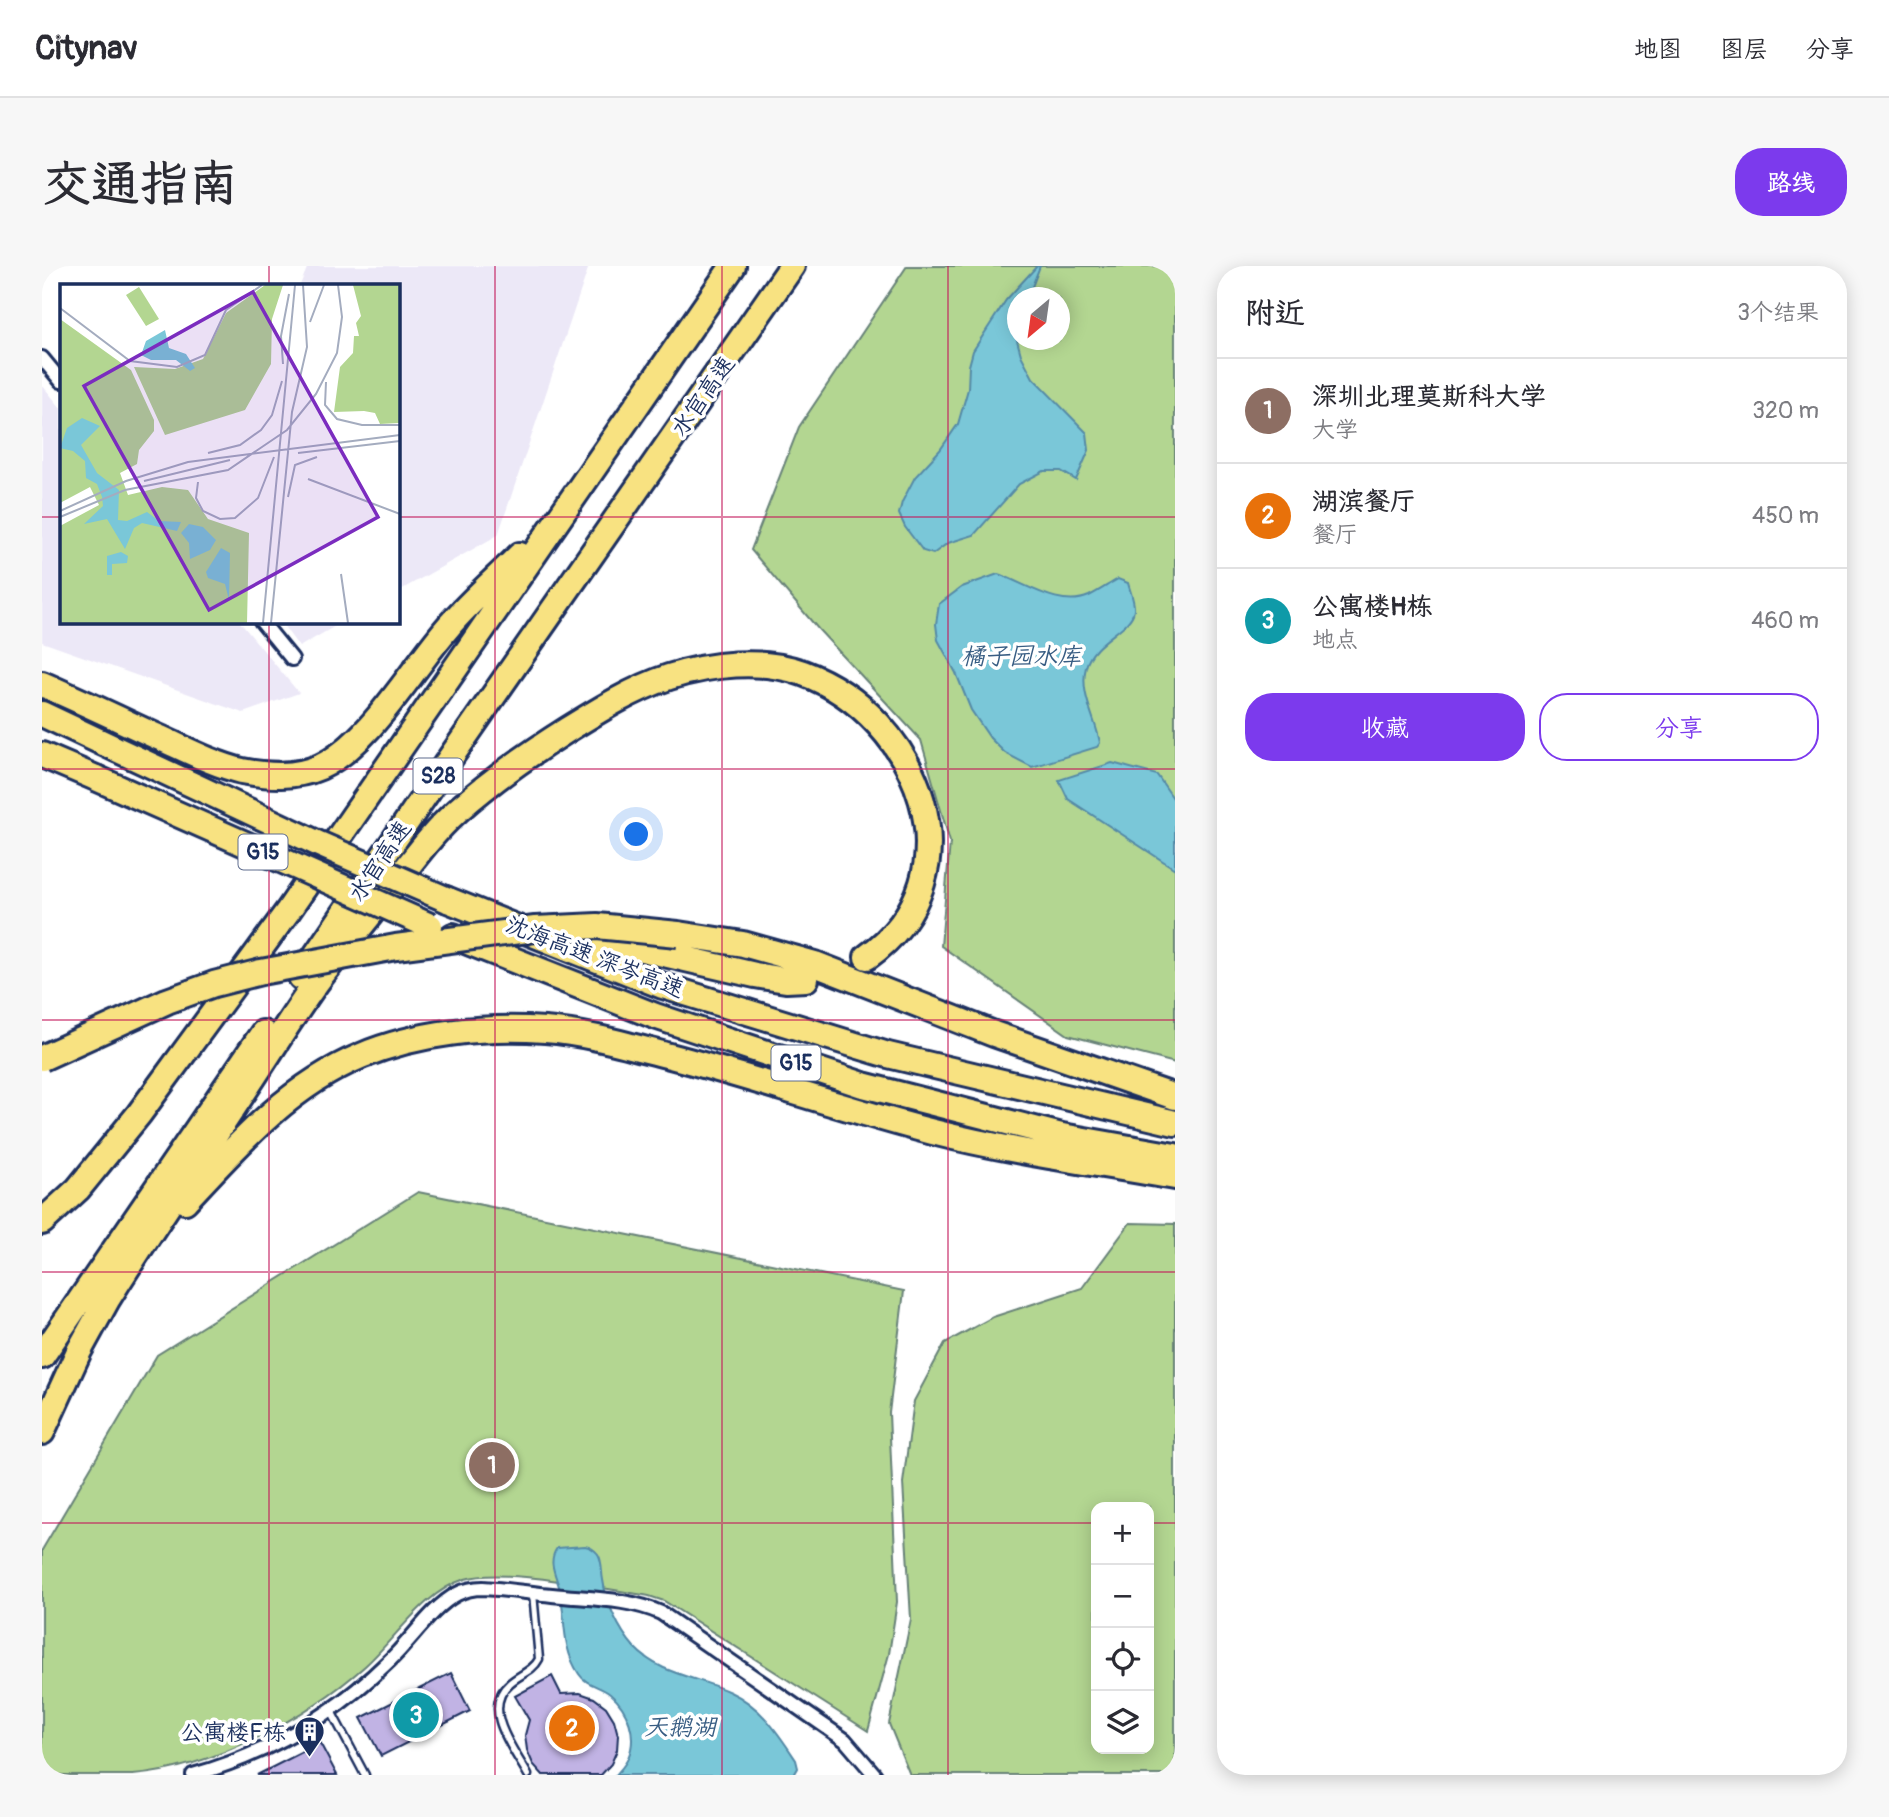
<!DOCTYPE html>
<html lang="zh">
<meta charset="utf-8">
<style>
body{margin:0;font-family:Pangolin,"LXGW WenKai TC",sans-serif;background:#f7f7f7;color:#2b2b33}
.controls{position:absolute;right:21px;bottom:21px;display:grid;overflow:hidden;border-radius:14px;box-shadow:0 4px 18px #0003}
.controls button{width:63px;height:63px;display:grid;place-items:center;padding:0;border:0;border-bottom:2px solid #e1e1e2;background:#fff;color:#2b2b33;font:35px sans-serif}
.compass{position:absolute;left:965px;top:21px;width:63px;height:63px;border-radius:50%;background:#fff;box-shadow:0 4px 18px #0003;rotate:209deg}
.you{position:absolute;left:595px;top:569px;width:24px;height:24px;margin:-18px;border:5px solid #fff;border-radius:50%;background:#1a73e8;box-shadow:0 0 0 10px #1a73e833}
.badge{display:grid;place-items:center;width:46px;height:46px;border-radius:50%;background:#7c3aed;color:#fff;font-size:23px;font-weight:700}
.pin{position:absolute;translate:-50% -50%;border:4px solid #fff;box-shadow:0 2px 7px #0006}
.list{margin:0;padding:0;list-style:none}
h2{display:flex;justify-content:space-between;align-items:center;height:91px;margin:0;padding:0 28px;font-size:30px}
h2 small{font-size:23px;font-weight:400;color:#7c7c81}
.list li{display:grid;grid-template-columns:46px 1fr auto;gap:21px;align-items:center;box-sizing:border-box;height:105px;padding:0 28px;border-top:2px solid #e1e1e2}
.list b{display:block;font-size:26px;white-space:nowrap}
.list p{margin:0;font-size:23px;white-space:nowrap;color:#7c7c81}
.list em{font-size:23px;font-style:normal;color:#7c7c81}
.actions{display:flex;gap:14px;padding:21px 28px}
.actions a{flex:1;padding:16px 0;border:2px solid #7c3aed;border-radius:28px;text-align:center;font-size:24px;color:#7c3aed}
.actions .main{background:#7c3aed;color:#fff}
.icon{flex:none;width:38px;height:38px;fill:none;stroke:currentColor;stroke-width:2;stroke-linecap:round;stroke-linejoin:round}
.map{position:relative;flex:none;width:1133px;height:1509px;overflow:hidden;border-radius:28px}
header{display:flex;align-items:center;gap:42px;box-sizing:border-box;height:98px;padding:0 35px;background:#fff;border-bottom:2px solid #e1e1e2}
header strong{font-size:33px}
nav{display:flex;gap:38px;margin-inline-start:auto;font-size:24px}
.intro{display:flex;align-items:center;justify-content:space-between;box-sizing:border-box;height:168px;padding:0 42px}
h1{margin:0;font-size:49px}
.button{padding:18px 32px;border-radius:28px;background:#7c3aed;color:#fff;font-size:24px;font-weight:700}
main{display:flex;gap:42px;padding:0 42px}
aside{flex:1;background:#fff;border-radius:28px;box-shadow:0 4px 18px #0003}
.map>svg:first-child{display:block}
</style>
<header>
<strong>Citynav</strong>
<nav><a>地图</a><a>图层</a><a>分享</a></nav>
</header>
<div class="intro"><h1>交通指南</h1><a class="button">路线</a></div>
<main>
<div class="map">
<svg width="1133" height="1509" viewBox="0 0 1133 1509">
<rect width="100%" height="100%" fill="#fff"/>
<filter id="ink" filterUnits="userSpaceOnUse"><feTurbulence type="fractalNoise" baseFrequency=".0143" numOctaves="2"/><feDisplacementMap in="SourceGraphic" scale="14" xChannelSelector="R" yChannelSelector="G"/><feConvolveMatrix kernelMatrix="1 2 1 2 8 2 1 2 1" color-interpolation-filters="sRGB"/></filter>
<g filter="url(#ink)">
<path fill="#ece8f7" d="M 266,0 L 547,0 L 456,269 L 355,326 L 355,19 L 258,19 Z
M 0,119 L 19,142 L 19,355 L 197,355 L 257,427 L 201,447 L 0,376 Z
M 238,355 L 302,355 L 257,381 Z"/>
<path fill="#b3d691" stroke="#678278" stroke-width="2" fill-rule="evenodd" d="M 865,0 L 1133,0 L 1133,797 L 1026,769 L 899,680 L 908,576 L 879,474 L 777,364 L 709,284 L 757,161 ZM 975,32 L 1017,32 L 1017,74 L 975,74 Z
M 376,926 L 862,1025 L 847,1147 L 855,1336 L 847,1388 L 826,1465 L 622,1335 L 607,1330 C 562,1323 463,1301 423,1313 C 383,1325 354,1372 323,1400 C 266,1451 169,1503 91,1509 C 61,1509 30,1509 0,1509 L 0,1284 L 115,1089 Z
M 1088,957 L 1133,958 L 1133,1509 L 868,1509 L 847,1458 L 869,1353 L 861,1217 L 872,1135 L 903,1077 L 951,1051 L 1040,1022 ZM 1107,1241 L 1107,1483 L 1054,1483 L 1054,1241 Z"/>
<path fill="#7ac7d8" stroke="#548aa7" stroke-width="2" d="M 995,0 L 998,0 L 986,31 L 975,32 L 975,74 L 979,89 L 991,112 L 1045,167 L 1047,184 L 1034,214 L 1019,205 L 1002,205 L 977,218 L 932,269 L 906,277 L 891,288 L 881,285 L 863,261 L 857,248 L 860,236 L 873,211 L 898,184 L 916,158 L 926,123 L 927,100 L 931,85 L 964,34 Z
M 956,308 C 983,317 1018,343 1047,330 C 1057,325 1067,318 1076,313 L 1086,317 C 1088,325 1093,336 1092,344 C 1089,364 1051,374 1044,401 C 1037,427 1054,453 1058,477 L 1055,481 L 990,501 L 963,487 L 948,472 L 929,444 L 914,407 L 896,374 L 894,358 L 897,338 L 920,321 Z
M 1070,497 L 1115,509 L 1133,535 L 1133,603 L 1026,533 L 1017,514 Z
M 543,1280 C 549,1281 552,1283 556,1288 C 561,1296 559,1305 561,1314 C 564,1337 577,1364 592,1381 C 618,1409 656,1411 688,1426 C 719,1440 736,1467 754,1494 L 756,1502 L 752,1509 L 574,1509 C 578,1504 584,1498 586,1492 C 596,1470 586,1443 568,1428 C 558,1420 544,1419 537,1408 C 519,1381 524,1353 518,1324 C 514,1309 505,1296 515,1282 Z"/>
<path fill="#c1b3e4" stroke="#1b2f5e" stroke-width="2" d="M 409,1407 L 428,1445 L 339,1490 L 319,1452 Z
M 510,1410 L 519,1428 L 538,1427 L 552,1432 L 564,1441 L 572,1454 L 576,1469 L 575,1484 L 569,1498 L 559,1509 L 501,1509 L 491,1498 L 485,1484 L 483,1469 L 487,1454 L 473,1430 Z
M 278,1477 L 295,1509 L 215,1509 Z"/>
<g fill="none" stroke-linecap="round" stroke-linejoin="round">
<defs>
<path id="service" d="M 289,1445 L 323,1509
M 486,1509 C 472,1483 438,1443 468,1417 C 478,1408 491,1405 497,1393 L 491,1327"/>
<path id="minor" d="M 0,92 L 19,115
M 219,355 L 250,393
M 151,1509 C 226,1488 292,1449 347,1395 C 368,1376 390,1341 415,1328 C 423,1324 432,1322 441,1322 C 463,1323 487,1327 510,1329 C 546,1333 586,1332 619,1347 L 803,1474 L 833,1509"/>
<path id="motorway" d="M 0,418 C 39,435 77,453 116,471 C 143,483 171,498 200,505 C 226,510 253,512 278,501 C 327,479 371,401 407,360 C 428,335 454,313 478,289
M 0,448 L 74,483
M 0,489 L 54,512
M 406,634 L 621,720 L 846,789 L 1133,857
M 522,665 L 713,709 L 744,714 L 764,713
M 636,668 L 701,678 L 773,698 L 952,768 L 1133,831
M 411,670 L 613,750 L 821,819 L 1020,870 L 1133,890
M 259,711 L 411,488 L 750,0
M 143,935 C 196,878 247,820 319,790 C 376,766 443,760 503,764 C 544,767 585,779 624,789 C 714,812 801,843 891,866 C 970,886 1053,897 1133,911
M 0,956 L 36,923 L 97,848 L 246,645 L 691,0
M 0,1090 L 221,767
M 0,1166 L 37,1085 L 65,1034 C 109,963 157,894 203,824 C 227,788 249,752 274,717 C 297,686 322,657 346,626 C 368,598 389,568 416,544 C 450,514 487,488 525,464 C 557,444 591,423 627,411 C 668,398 719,392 761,407 C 877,450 940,609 825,691"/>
</defs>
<use href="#service" stroke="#1b2f5e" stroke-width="11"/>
<use href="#minor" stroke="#1b2f5e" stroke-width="18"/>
<use href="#motorway" stroke="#1b2f5e" stroke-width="30"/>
<use href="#service" stroke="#fff" stroke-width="6"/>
<use href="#minor" stroke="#fff" stroke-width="12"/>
<use href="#motorway" stroke="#f8e281" stroke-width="24"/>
<defs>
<path id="motorway-bridge" d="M 74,483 L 277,578 L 406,634
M 54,512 L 388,660
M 0,792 L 125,735 L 172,718 L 219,706 L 354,681 L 493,663 L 555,660 L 636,668"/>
</defs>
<use href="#motorway-bridge" stroke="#1b2f5e" stroke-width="30" stroke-linecap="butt"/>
<use href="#motorway-bridge" stroke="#f8e281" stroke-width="24"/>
</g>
</g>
<path fill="none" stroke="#c2185b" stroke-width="2" stroke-opacity="0.55" d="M 227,0 L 227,19M 453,0 L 453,1509M 680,0 L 680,1509M 906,0 L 906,1509M 0,251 L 19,251M 355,251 L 1133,251M 227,355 L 227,1509M 0,503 L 1133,503M 0,754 L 1133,754M 0,1006 L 1133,1006M 0,1257 L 1054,1257M 1107,1257 L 1133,1257"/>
<defs>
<symbol id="building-pin" viewBox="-11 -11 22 30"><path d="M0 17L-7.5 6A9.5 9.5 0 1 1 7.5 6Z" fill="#1b2f5e" stroke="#fff"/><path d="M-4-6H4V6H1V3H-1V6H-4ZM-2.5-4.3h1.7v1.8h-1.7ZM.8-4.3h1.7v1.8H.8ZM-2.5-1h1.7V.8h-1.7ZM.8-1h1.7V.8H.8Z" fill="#fff"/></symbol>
</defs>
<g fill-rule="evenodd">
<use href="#building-pin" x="250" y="1448" width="35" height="47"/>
</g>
<g text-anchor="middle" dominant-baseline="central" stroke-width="7" stroke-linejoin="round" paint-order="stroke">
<g fill="#fff" stroke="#5f6d8e" stroke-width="2">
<rect x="371.5" y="492.5" width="49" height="35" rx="5"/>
<rect x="196.5" y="568.5" width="49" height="35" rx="5"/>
<rect x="729.5" y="779.5" width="49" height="35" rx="5"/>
</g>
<g font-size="21" font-weight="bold" fill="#1b2f5e">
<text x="396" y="510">S28</text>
<text x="221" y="586">G15</text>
<text x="754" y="797">G15</text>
</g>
<g font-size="23" fill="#1b2f5e" stroke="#fff">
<text transform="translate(661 130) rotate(-55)">水官高速</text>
<text transform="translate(338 595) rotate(-56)">水官高速</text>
<text transform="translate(553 691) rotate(21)">沈海高速 深岑高速</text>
</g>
<g font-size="23" fill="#1b2f5e" stroke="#fff" text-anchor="end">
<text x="244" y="1466">公寓楼F栋</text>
</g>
<g font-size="24" font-style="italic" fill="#385d83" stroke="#fff">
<text x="979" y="390">橘子园水库</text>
<text x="638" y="1461">天鹅湖</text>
</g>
</g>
<g transform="translate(18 18)">
<rect width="340" height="340" fill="#fff"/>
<path d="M 205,1 L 223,1 L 212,35 L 211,80 L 185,126 L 105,151 L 74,83 L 115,85 L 143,75 L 166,29 ZM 293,1 L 339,1 L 339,139 L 320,140 L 315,129 L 304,127 L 274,128 L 280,83 L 293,69 L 294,52 L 299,52 L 296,39 L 301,32 ZM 79,3 L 99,35 L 86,42 L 66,11 ZM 0,35 L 71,86 L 94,136 L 94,147 L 79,166 L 77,180 L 60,189 L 68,211 L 102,203 L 128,206 L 148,235 L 189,249 L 187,339 L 0,339 L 0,242 L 39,221 L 30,203 L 0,219 Z" fill="#b3d691"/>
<path d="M 105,46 L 109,64 L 126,70 L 135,84 L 130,87 L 116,76 L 91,76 L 81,71 L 86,57 ZM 22,134 L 40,142 L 21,161 L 37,189 L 59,206 L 58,236 L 67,237 L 87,228 L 99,237 L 121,238 L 117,247 L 82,239 L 74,244 L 65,265 L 47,235 L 24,240 L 43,222 L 42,213 L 37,200 L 26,194 L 25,177 L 13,167 L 0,164 L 7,144 ZM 129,240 L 143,243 L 156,256 L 150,266 L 130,275 L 129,259 L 121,249 ZM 161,264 L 170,269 L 169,316 L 165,300 L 148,294 L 146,288 ZM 61,268 L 68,272 L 67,279 L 52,280 L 52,291 L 47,291 L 47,272 Z" fill="#7ac7d8"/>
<path fill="none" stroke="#a4acbf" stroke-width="2" d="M 0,24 L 70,77 L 117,83 L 145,71 L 166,26 L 202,1M 250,38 L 264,1M 223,80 L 221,52 L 229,10M 266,98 L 265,121 L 277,135 L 302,141 L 340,141M 148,169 L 180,161 L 201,146 L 212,131 L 222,97M 238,169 L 340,157M 248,195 L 340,230M 84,197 L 170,176M 138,198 L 136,214 L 143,227 L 160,235 L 175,234 L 198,214 L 214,173M 228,213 L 235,181 L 257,173M 0,227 L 66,197 L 128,178 L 340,151M 0,233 L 65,206 L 168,186 L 227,146 L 256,110 L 277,69 L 282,33 L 278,1M 281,290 L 288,339M 203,339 L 235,1M 211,339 L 232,128 L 247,63 L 243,1"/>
<path fill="#7b2cbf" fill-opacity="0.15" stroke="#7b2cbf" stroke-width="3.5" d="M 193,8 L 318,233 L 149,326 L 24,102 Z"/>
<rect width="340" height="340" fill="none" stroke="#1b2f5e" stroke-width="3.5"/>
</g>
</svg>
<div class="controls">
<button>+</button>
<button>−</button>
<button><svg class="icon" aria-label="locate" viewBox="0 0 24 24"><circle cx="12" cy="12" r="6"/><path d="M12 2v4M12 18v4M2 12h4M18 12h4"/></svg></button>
<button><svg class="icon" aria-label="layers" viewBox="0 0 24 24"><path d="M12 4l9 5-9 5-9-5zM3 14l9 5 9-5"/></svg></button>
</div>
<svg class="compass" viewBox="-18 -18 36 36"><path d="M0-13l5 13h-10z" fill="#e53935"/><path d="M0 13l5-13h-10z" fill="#7c7c81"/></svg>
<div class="you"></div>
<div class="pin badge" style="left:450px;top:1199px;background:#8d6e63">1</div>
<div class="pin badge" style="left:530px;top:1462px;background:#e8710a">2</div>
<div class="pin badge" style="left:374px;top:1449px;background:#0f9aa8">3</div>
</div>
<aside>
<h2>附近<small>3个结果</small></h2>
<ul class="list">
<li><span class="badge" style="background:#8d6e63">1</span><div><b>深圳北理莫斯科大学</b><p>大学</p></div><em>320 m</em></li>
<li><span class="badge" style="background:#e8710a">2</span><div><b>湖滨餐厅</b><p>餐厅</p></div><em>450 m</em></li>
<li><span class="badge" style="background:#0f9aa8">3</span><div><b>公寓楼H栋</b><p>地点</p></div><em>460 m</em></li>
</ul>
<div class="actions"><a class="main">收藏</a><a>分享</a></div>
</aside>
</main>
